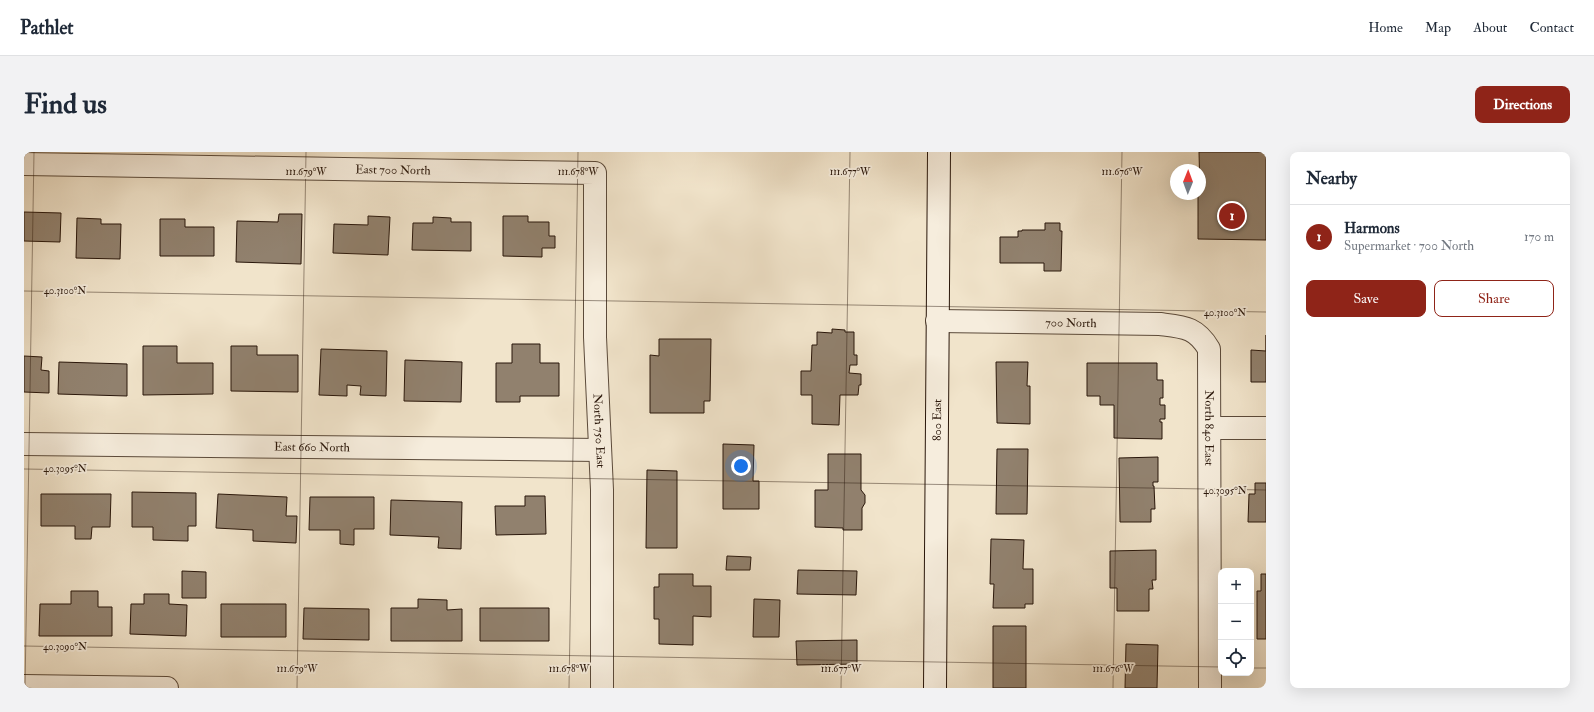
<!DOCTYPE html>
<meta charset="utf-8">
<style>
body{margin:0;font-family:"IM FELL Double Pica",serif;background:#f2f2f3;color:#1f2937}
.controls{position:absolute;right:12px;bottom:12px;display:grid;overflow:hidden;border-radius:8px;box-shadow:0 4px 16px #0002}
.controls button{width:36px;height:36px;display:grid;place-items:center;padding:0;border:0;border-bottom:1px solid #e0e1e3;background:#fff;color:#1f2937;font:20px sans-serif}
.compass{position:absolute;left:1146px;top:12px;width:36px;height:36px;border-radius:50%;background:#fff;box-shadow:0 4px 16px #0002;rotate:1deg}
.you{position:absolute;left:717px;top:314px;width:14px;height:14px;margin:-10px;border:3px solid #fff;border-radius:50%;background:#1a73e8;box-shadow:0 0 0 6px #1a73e833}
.badge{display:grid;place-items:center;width:26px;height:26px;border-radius:50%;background:#8f2418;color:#fff;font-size:13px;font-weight:700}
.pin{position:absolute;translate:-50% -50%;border:2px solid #fff;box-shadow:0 1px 4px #0006}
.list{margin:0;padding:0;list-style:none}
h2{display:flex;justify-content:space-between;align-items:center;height:52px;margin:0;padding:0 16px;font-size:17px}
h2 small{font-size:13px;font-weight:400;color:#747a83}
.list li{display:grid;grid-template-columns:26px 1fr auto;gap:12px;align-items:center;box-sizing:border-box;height:64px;padding:0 16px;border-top:1px solid #e0e1e3}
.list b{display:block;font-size:15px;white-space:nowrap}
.list p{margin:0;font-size:13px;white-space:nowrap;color:#747a83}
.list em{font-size:13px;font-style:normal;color:#747a83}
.actions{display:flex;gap:8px;padding:12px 16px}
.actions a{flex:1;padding:9px 0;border:1px solid #8f2418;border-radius:8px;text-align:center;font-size:14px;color:#8f2418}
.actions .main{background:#8f2418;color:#fff}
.icon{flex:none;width:22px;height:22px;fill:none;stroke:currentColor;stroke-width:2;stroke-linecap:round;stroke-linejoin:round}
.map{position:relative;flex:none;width:1242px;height:536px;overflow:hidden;border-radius:8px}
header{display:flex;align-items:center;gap:24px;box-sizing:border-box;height:56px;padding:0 20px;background:#fff;border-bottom:1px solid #e0e1e3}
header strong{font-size:19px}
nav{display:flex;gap:22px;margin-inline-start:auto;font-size:14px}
.intro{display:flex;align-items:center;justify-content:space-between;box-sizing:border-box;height:96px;padding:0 24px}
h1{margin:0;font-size:28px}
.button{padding:10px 18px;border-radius:8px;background:#8f2418;color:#fff;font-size:14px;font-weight:700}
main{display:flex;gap:24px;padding:0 24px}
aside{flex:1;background:#fff;border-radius:8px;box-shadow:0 4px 16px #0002}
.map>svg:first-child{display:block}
</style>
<header>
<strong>Pathlet</strong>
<nav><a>Home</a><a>Map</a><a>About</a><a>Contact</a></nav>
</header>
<div class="intro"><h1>Find us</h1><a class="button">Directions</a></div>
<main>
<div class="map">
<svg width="1242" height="536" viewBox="0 0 1242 536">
<rect width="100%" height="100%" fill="#f1e4cb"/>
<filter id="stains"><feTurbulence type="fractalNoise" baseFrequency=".005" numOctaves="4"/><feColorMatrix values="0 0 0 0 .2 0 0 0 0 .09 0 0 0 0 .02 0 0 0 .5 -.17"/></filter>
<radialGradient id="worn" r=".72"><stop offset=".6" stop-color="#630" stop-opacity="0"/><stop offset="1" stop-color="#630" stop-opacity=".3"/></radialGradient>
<path fill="#91816e" stroke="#29160a" d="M 1175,0 L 1242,0 L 1242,88 L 1174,87 L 1174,42 L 1176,42 Z
M 0,60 L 37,61 L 36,90 L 0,89 Z
M 255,62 L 278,62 L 277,112 L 212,110 L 213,69 L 254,70 Z
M 344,64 L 366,65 L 364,103 L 309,101 L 310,72 L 344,73 Z
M 479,64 L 504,64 L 504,70 L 525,70 L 525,84 L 531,84 L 531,96 L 518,96 L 518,105 L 479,104 Z
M 409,65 L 427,66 L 427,70 L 447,70 L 447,99 L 388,98 L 389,71 L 409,71 Z
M 53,66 L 77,67 L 77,72 L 97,72 L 96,107 L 52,106 Z
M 136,67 L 161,67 L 161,75 L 190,75 L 190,104 L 136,104 Z
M 1021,71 L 1036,71 L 1036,79 L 1038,79 L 1037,119 L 1020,119 L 1020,111 L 976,111 L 976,85 L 994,85 L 994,79 L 998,79 L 998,78 L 1021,78 Z
M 808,177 L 821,178 L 821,180 L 830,180 L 830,203 L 833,203 L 833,213 L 826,213 L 825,221 L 837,222 L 837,233 L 835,233 L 834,243 L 816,243 L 815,273 L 788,272 L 788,243 L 777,243 L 777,219 L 787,219 L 788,193 L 793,193 L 793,180 L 808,181 Z
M 1242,183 L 1242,230 L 1227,230 L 1227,198 L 1242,199 Z
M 635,187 L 687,187 L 686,249 L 680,249 L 680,261 L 626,261 L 626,203 L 635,204 Z
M 488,192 L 516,192 L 516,211 L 535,211 L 535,244 L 496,244 L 496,250 L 472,250 L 472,211 L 488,211 Z
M 119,194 L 153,194 L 153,211 L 189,211 L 189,242 L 119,243 Z
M 207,194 L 233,194 L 233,203 L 274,203 L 274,240 L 207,239 Z
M 297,197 L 363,199 L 362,244 L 336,243 L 337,234 L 323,233 L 323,244 L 295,243 Z
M 0,204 L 18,205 L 17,218 L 25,219 L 25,241 L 0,240 Z
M 381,208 L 438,210 L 437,250 L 380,249 Z
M 35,210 L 103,212 L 103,244 L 34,242 Z
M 972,210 L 1004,210 L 1003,234 L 1006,234 L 1006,272 L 973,271 Z
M 1063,211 L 1133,211 L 1133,228 L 1139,228 L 1139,246 L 1136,246 L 1136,253 L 1141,253 L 1141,267 L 1136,267 L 1136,270 L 1138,270 L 1138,287 L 1090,286 L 1090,253 L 1076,253 L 1076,244 L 1063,244 Z
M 699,292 L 730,293 L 729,329 L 735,329 L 735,357 L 699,357 Z
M 973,297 L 1004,297 L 1003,362 L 972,362 Z
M 804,302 L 837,302 L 837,338 L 841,343 L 841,351 L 838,356 L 838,378 L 819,378 L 819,376 L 791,375 L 791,338 L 804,338 Z
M 1134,305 L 1134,330 L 1129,330 L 1129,334 L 1130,334 L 1131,357 L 1127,357 L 1127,370 L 1096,370 L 1095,306 Z
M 623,318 L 653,319 L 653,396 L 622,396 Z
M 1231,331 L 1242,331 L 1242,370 L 1224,370 L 1225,342 L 1231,342 Z
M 108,340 L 172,341 L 172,374 L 164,374 L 164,389 L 129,388 L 129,375 L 108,375 Z
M 17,342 L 87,342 L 86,375 L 68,375 L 67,387 L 51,387 L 51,374 L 17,374 Z
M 194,342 L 263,345 L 262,364 L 273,364 L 272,391 L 229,389 L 229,378 L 192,376 Z
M 501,344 L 521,344 L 522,382 L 472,383 L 471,354 L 501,354 Z
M 286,345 L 350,345 L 350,377 L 330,377 L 330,393 L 316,392 L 316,378 L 285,378 Z
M 367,348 L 438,350 L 437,397 L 414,396 L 415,385 L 366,383 Z
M 967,387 L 1000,388 L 999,417 L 1009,417 L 1009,452 L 1001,452 L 1001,456 L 969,456 L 970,432 L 966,432 Z
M 1132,398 L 1132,428 L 1128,428 L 1129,437 L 1125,437 L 1125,459 L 1093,459 L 1093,436 L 1086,436 L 1086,399 Z
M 703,404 L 727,405 L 726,418 L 702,418 Z
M 774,418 L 833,419 L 832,443 L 773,442 Z
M 158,419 L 182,420 L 182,446 L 158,446 Z
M 635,422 L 669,422 L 669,434 L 687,434 L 687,465 L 669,464 L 669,493 L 635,492 L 635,467 L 630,467 L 630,435 L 635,435 Z
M 1237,422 L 1242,422 L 1242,487 L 1233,487 L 1233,439 L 1237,439 Z
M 47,439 L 74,439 L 74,455 L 88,455 L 88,484 L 15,484 L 16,452 L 47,452 Z
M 120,442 L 145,442 L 145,452 L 163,453 L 162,484 L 106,482 L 107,452 L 120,452 Z
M 394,447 L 423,448 L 423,458 L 438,457 L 438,489 L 367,489 L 367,456 L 394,456 Z
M 730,447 L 756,448 L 755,485 L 729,485 Z
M 197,452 L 262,452 L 262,485 L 197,485 Z
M 280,456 L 345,457 L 345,488 L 279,487 Z
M 456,456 L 525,456 L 525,489 L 456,489 Z
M 969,474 L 1002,474 L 1002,536 L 969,536 Z
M 833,488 L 833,512 L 773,513 L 772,489 Z
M 1102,492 L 1134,493 L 1133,536 L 1101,536 Z"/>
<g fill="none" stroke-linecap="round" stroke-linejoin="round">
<defs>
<g id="minor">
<path id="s1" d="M 0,12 L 571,21 L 571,185 L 578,338 L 578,536"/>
<path id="s2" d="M 913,169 L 1136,172 C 1160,175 1172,175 1185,197 L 1186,536"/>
<path d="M 1186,276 L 1242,276"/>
<path id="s3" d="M 0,292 L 576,298"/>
<path d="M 0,534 L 143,536"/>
</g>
<g id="secondary">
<path id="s4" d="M 911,536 L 915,0"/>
</g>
</defs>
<use href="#minor" stroke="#5b4a3a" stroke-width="24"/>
<use href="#secondary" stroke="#29160a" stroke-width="24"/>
<use href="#minor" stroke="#f6eddd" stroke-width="22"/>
<use href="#secondary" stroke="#f6eddd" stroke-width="22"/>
</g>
<path fill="none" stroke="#29160a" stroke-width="1" stroke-opacity="0.45" d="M 0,139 L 1242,160M 0,317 L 1242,338M 0,494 L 1197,515M 1227,516 L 1242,516M 1,536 L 10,0M 273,536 L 282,0M 545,536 L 554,0M 817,536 L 826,0M 1089,536 L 1098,0"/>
<g text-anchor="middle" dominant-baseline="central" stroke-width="3.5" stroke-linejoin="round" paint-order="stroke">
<g font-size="12" fill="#29160a" stroke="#f6eddd">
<text stroke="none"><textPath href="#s1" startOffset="369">East 700 North</textPath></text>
<text stroke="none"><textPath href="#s2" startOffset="134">700 North</textPath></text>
<text stroke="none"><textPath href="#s4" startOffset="268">800 East</textPath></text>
<text stroke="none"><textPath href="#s2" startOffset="360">North 840 East</textPath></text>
<text stroke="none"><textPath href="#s1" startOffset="829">North 750 East</textPath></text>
<text stroke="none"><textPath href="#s3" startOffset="288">East 660 North</textPath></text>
</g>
</g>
<g font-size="10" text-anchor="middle" fill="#29160a" stroke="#f6eddd" stroke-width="3.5" stroke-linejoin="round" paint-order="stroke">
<text x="282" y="23">111.679°W</text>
<text x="554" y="23">111.678°W</text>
<text x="826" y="23">111.677°W</text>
<text x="1098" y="23">111.676°W</text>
<text x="41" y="142">40.3100°N</text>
<text x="1201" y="164">40.3100°N</text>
<text x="41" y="320">40.3095°N</text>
<text x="1201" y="342">40.3095°N</text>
<text x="41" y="498">40.3090°N</text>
<text x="273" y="520">111.679°W</text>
<text x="545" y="520">111.678°W</text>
<text x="817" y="520">111.677°W</text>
<text x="1089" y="520">111.676°W</text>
</g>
<rect width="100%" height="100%" filter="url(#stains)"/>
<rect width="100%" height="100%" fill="url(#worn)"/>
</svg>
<div class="controls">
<button>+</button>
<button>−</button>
<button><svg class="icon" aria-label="locate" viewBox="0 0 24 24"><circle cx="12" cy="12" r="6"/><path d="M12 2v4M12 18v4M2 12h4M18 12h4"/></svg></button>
</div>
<svg class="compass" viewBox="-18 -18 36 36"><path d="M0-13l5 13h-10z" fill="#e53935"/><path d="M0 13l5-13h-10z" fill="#747a83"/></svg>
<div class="you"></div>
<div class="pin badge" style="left:1208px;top:64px">1</div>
</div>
<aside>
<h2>Nearby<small></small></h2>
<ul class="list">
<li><span class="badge">1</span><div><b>Harmons</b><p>Supermarket · 700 North</p></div><em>170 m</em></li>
</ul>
<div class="actions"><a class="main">Save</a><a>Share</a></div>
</aside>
</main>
